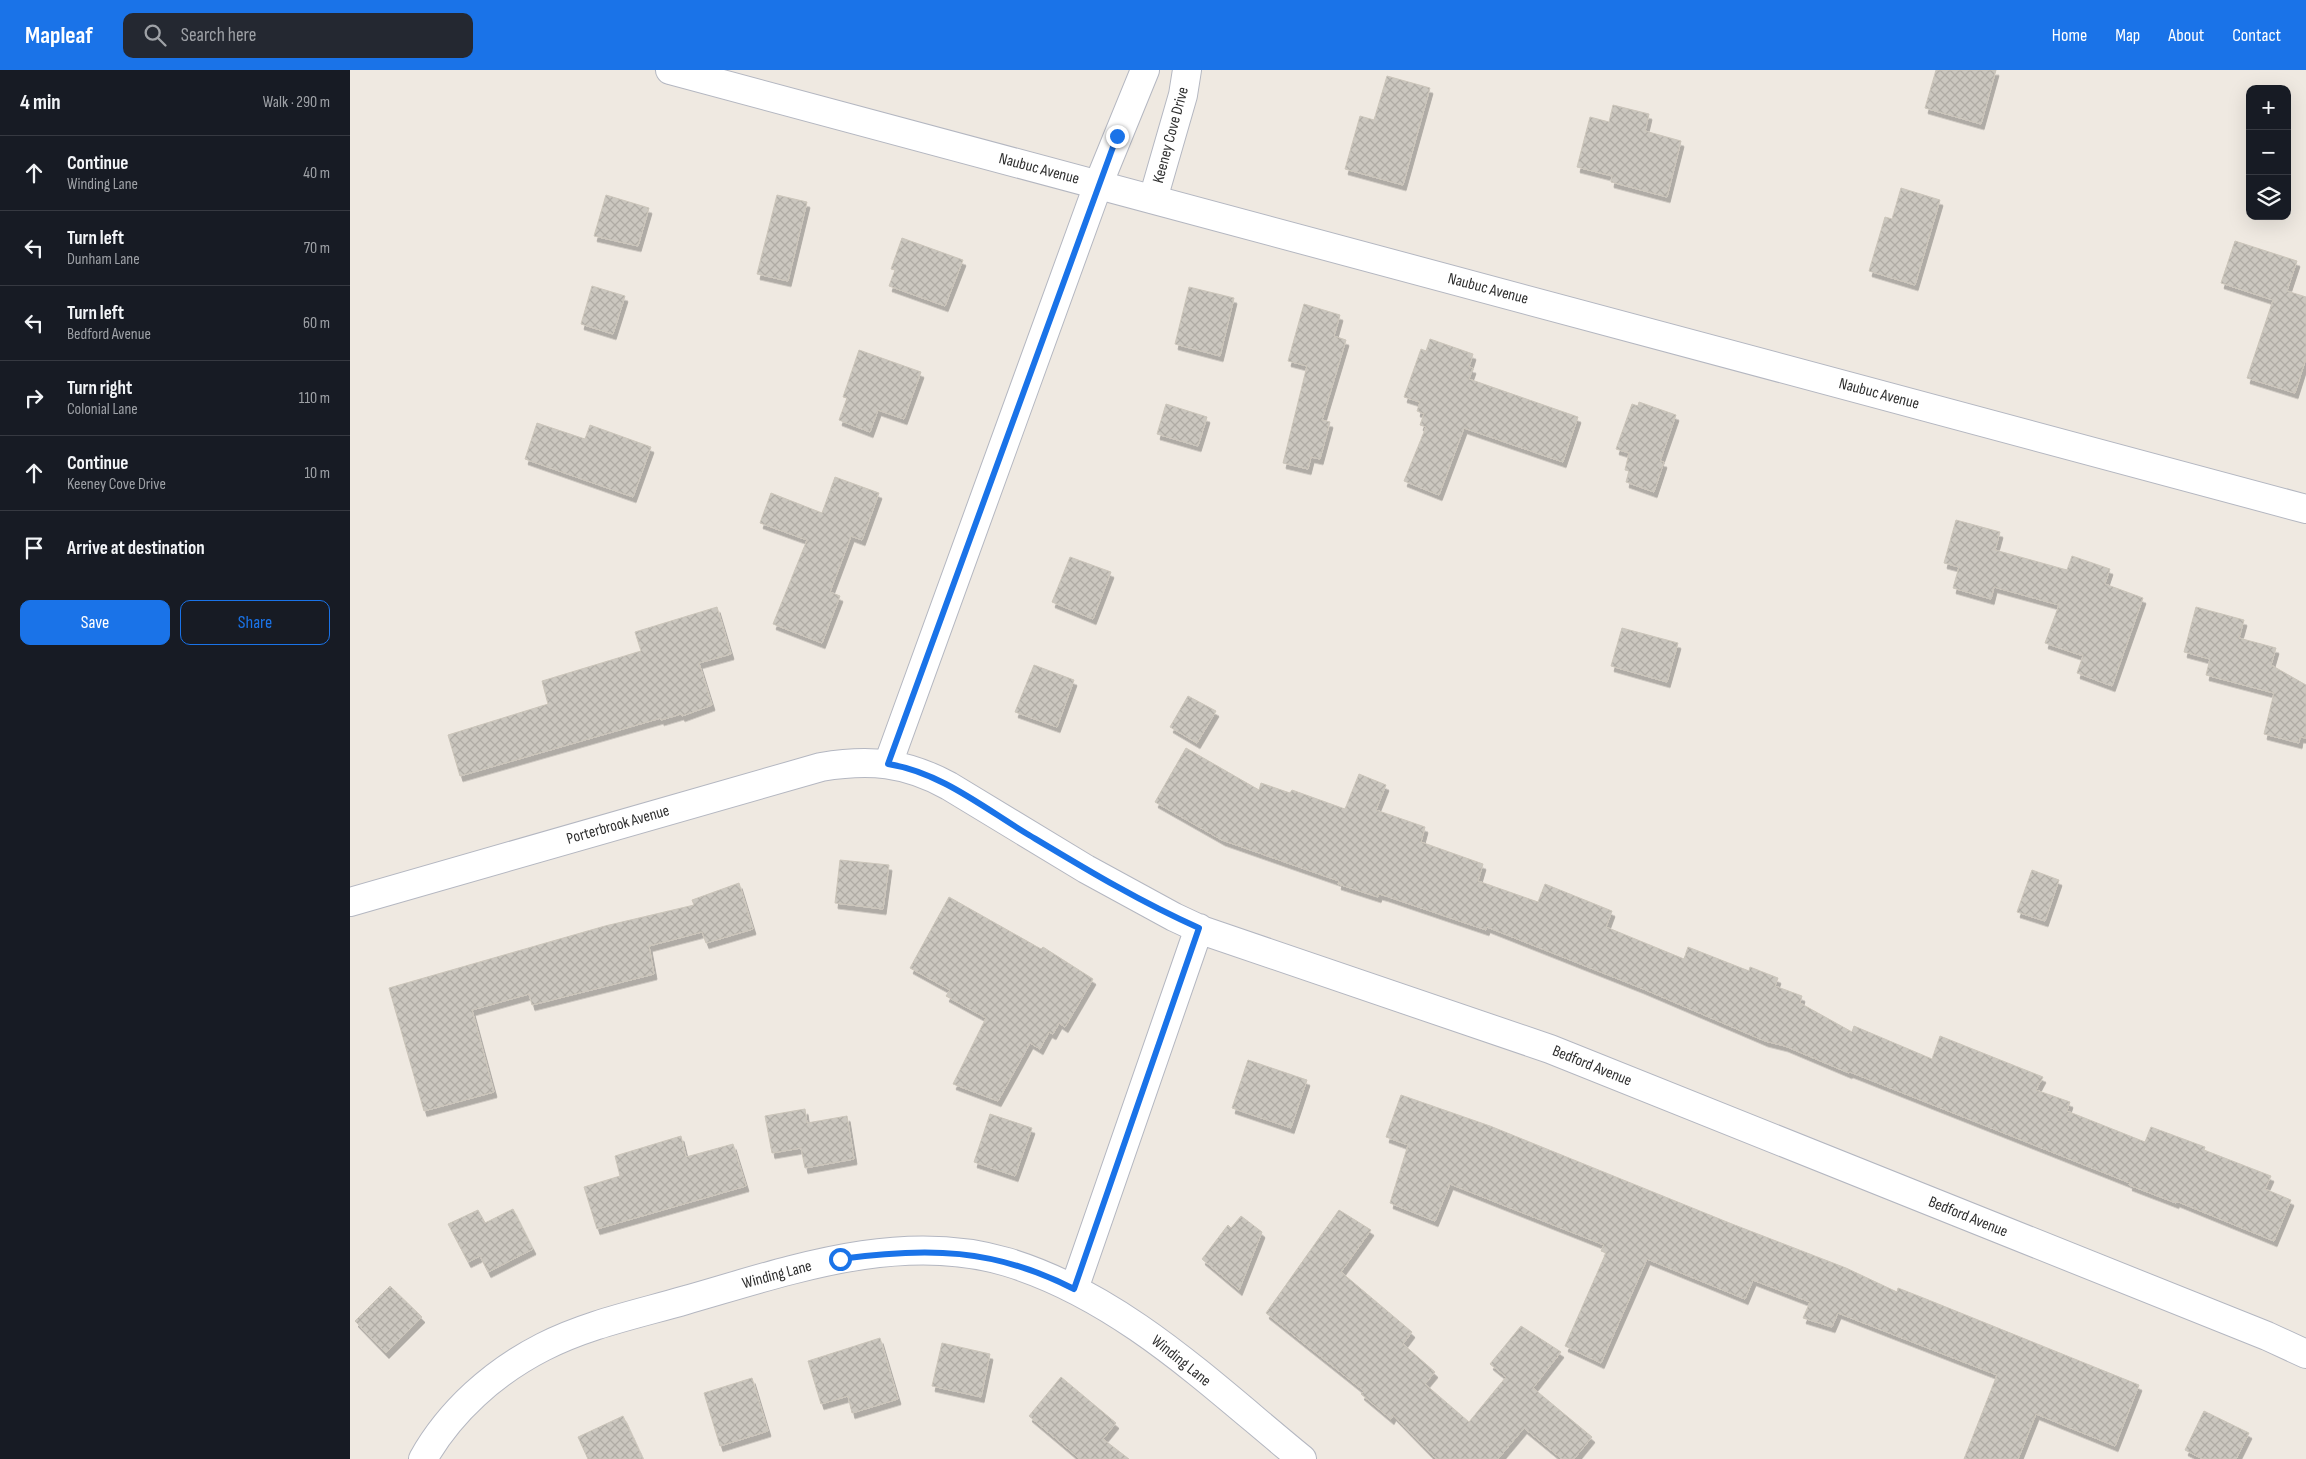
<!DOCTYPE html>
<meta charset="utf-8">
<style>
body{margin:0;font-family:"Sofia Sans Condensed",sans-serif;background:#242831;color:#f1f3f6}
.controls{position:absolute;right:15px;top:15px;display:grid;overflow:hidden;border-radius:10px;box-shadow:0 5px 20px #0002}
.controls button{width:45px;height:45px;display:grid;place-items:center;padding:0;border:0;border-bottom:1px solid #363941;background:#171b24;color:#f1f3f6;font:25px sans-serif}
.stop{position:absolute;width:15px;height:15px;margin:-11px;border:4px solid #1a73e8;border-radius:50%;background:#fff}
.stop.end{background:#1a73e8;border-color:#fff;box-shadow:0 1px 5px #0008}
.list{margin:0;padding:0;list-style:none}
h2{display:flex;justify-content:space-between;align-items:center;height:65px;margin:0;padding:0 20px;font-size:21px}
h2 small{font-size:16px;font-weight:400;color:#9ea1a6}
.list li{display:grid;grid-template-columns:32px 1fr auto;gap:15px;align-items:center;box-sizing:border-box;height:75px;padding:0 20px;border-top:1px solid #363941}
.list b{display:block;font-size:19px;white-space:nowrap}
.list p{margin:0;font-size:16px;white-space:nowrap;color:#9ea1a6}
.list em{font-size:16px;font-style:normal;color:#9ea1a6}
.actions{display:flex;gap:10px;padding:15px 20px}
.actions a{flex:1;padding:11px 0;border:1px solid #1a73e8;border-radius:10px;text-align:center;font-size:18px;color:#1a73e8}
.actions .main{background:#1a73e8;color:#fff}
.icon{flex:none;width:28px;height:28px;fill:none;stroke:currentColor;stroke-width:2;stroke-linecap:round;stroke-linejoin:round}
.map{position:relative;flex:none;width:1956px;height:1389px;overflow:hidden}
header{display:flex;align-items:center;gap:30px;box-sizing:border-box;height:70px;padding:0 25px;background:#1a73e8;color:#fff}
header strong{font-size:24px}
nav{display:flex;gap:28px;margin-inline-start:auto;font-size:18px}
.search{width:350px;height:45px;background:#242831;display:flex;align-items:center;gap:12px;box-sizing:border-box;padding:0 18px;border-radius:10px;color:#9ea1a6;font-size:19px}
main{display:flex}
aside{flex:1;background:#171b24}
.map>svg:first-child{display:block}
</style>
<header>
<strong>Mapleaf</strong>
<div class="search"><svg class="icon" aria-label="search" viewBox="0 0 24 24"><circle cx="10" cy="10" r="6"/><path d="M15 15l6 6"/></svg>Search here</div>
<nav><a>Home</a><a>Map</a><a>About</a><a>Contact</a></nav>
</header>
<main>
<aside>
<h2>4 min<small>Walk · 290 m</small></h2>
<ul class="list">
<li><svg class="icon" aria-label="ahead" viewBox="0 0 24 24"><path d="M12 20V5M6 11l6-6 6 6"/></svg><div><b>Continue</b><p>Winding Lane</p></div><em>40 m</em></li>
<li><svg class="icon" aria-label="left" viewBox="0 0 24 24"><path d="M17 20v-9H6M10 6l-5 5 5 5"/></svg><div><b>Turn left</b><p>Dunham Lane</p></div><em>70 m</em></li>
<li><svg class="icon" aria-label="left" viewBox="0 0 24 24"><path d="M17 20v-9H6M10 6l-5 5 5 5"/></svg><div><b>Turn left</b><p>Bedford Avenue</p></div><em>60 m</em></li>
<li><svg class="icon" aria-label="right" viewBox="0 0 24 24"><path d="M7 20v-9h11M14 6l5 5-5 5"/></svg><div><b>Turn right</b><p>Colonial Lane</p></div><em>110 m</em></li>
<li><svg class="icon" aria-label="ahead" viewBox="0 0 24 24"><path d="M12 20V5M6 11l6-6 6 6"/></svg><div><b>Continue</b><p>Keeney Cove Drive</p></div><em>10 m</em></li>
<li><svg class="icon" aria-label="arrive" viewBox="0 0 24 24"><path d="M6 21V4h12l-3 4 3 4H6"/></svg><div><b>Arrive at destination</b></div></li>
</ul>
<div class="actions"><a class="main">Save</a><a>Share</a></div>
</aside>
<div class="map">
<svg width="1956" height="1389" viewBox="0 0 1956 1389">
<defs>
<pattern id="building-cross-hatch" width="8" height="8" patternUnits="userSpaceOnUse" patternTransform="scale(1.25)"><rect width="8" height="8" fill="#cbc7bf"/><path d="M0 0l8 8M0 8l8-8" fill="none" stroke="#afaba4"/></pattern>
<filter id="shadow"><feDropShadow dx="3" dy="5.5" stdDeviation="0" flood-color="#0004"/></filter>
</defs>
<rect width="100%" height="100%" fill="#efe9e1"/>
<path fill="url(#building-cross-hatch)" stroke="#cbc5ba" filter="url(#shadow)" d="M 1586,0 L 1646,0 L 1631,54 L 1575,38 Z
M 1037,6 L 1080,18 L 1053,115 L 995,99 L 1010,46 L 1024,50 Z
M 1263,35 L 1299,44 L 1295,61 L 1331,71 L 1317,127 L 1261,112 L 1262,106 L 1227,97 L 1240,47 L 1259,52 Z
M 1551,118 L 1590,130 L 1565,215 L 1519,201 L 1535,147 L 1542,149 Z
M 256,125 L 299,138 L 288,176 L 244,166 Z
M 427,125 L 457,132 L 438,211 L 407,204 Z
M 552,168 L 613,190 L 595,236 L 539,216 L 545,200 L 541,199 Z
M 1885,171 L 1947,191 L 1937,221 L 1956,227 L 1956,288 L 1945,323 L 1897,308 L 1923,230 L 1871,213 Z
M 242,216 L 275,226 L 263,264 L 231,254 Z
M 839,217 L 884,228 L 870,286 L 825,274 Z
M 954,234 L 990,245 L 984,266 L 996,270 L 972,350 L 980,352 L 970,389 L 961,387 L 958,399 L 933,393 L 957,296 L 938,291 Z
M 1080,269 L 1123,284 L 1119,297 L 1123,298 L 1119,309 L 1228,347 L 1213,392 L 1114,358 L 1089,425 L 1054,411 L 1076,357 L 1070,355 L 1074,344 L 1067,341 L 1070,332 L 1054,327 L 1071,279 L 1076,281 Z
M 509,280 L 571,302 L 554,349 L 528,340 L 520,362 L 489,350 L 497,328 L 493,327 Z
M 1289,332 L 1326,345 L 1310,391 L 1314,392 L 1304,422 L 1276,412 L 1279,401 L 1275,400 L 1279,383 L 1266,379 L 1282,334 L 1288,336 Z
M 816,334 L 857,347 L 848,376 L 807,364 Z
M 187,353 L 235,369 L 240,355 L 301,377 L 283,427 L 175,389 Z
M 485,407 L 529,423 L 512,470 L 501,466 L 480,522 L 490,526 L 472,573 L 423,554 L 457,470 L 410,453 L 421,423 L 472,443 Z
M 1606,450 L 1650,462 L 1645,480 L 1717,500 L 1722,486 L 1760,499 L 1755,514 L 1793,528 L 1762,616 L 1727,603 L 1733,586 L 1695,573 L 1709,535 L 1644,517 L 1641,529 L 1603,518 L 1609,497 L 1594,493 Z
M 720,487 L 761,502 L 743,549 L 702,532 Z
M 367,537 L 381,584 L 349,593 L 362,635 L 332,646 L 331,644 L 311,650 L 311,648 L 110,706 L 98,665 L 198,634 L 192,611 L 291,581 L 285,562 Z
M 1846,537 L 1894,550 L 1889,568 L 1926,578 L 1921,595 L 1956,615 L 1956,668 L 1950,667 L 1949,673 L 1914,664 L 1924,623 L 1856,605 L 1860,589 L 1834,582 Z
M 1272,558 L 1328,573 L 1317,612 L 1261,596 Z
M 684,595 L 724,610 L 707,657 L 665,642 Z
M 838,626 L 866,641 L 847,673 L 820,657 Z
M 836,678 L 909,720 L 911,713 L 940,723 L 942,720 L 995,739 L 1009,704 L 1036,715 L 1026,740 L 1075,757 L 1071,772 L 1133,794 L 1128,811 L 1188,832 L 1195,814 L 1262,841 L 1256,857 L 1334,889 L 1338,877 L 1399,901 L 1400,897 L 1428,908 L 1425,916 L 1452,926 L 1450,933 L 1502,962 L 1504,956 L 1582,989 L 1590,966 L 1693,1007 L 1686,1020 L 1720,1032 L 1717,1041 L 1795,1072 L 1801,1057 L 1855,1077 L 1854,1080 L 1921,1106 L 1915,1119 L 1941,1130 L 1924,1171 L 1826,1131 L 1826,1133 L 1779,1115 L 1780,1113 L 1500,1002 L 1499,1003 L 1435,976 L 1415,971 L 1291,918 L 1137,857 L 1136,860 L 1036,826 L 1029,824 L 1028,827 L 988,814 L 989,811 L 872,770 L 805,732 Z
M 490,790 L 539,795 L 533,839 L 485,833 Z
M 1682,800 L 1709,810 L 1695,851 L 1667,842 Z
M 389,813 L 403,859 L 356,873 L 352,862 L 299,876 L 304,904 L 182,935 L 179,924 L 122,940 L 144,1022 L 74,1041 L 39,918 L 255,856 L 344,835 L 342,830 Z
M 599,827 L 691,879 L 693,877 L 743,909 L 715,957 L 709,953 L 703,964 L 699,962 L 690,979 L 680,973 L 648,1031 L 603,1014 L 636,948 L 596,926 L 600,920 L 560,898 Z
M 898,990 L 957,1010 L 941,1058 L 882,1038 Z
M 1051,1025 L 1140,1056 L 1382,1154 L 1496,1198 L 1547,1222 L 1548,1218 L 1576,1229 L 1789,1315 L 1765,1376 L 1686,1344 L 1668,1389 L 1614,1389 L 1647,1305 L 1488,1243 L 1482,1257 L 1453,1248 L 1460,1232 L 1403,1210 L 1395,1229 L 1297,1189 L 1251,1293 L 1215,1276 L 1256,1183 L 1251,1181 L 1254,1175 L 1100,1114 L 1085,1151 L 1040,1133 L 1058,1075 L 1036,1067 Z
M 455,1039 L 457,1053 L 497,1046 L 504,1089 L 455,1098 L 451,1078 L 422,1083 L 415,1046 Z
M 640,1044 L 682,1058 L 665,1106 L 624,1092 Z
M 331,1066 L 336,1087 L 383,1074 L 396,1116 L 247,1159 L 234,1117 L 270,1106 L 265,1086 Z
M 163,1139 L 183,1179 L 138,1202 L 130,1186 L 118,1192 L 98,1154 L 128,1140 L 135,1153 Z
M 989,1140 L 1021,1160 L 991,1202 L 1062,1262 L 1053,1274 L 1085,1302 L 1075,1314 L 1119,1352 L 1156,1307 L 1140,1294 L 1171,1256 L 1211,1282 L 1183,1318 L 1242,1367 L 1224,1389 L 1212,1389 L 1174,1358 L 1148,1389 L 1086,1389 L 1043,1345 L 1041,1349 L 1011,1324 L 1014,1321 L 916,1243 Z
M 891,1146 L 912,1162 L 889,1220 L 852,1189 L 878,1155 L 881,1158 Z
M 40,1216 L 72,1247 L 36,1283 L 5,1251 Z
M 530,1268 L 548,1329 L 502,1343 L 498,1326 L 471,1334 L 458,1291 Z
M 592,1273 L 640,1284 L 631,1327 L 582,1316 Z
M 711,1307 L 766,1353 L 753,1369 L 779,1389 L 730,1389 L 679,1346 Z
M 402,1308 L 418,1361 L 370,1376 L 354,1323 Z
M 1854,1341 L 1899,1363 L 1886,1389 L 1853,1389 L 1835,1380 Z
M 273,1346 L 293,1389 L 238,1389 L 228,1367 Z"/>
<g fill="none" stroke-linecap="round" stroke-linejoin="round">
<defs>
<path id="minor" d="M 803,129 L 833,25 L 837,0
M 538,694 L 748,115 L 795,0
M 0,832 L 471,697 C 520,689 555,692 599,716 L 736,799 L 824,847 L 854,861 L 1200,979 L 1917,1266 L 1956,1284
M 724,1219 L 849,858
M 73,1389 C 100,1341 144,1302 193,1277 C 238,1254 288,1244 336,1230 C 438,1201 550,1160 657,1192 C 772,1227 860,1314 952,1389"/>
<path id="secondary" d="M 320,0 L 1956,439"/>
</defs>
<use href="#minor" stroke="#b4b7c1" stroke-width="30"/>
<use href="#secondary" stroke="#b4b7c1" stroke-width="30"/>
<use href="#minor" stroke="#fff" stroke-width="28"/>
<use href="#secondary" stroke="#fff" stroke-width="28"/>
</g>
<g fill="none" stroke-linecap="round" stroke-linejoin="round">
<path stroke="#1a73e8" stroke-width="6" d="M 490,1189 C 577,1177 644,1178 724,1219 L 849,858 C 790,832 734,798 679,765 C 634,738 590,702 538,694 L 767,66"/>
</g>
<g text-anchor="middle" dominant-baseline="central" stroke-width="4" stroke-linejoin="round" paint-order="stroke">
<g font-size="16" fill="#2e2e2e" stroke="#fff">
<text transform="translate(821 65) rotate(-75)">Keeney Cove Drive</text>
<text transform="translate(689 99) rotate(15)">Naubuc Avenue</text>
<text transform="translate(1138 219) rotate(15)">Naubuc Avenue</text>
<text transform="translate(1529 324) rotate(15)">Naubuc Avenue</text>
<text transform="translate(268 755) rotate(-16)">Porterbrook Avenue</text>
<text transform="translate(1242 996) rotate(22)">Bedford Avenue</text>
<text transform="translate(1618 1147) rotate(22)">Bedford Avenue</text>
<text transform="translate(427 1205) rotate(-15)">Winding Lane</text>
<text transform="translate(831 1291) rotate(39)">Winding Lane</text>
</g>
</g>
</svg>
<div class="controls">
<button>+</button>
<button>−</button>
<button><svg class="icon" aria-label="layers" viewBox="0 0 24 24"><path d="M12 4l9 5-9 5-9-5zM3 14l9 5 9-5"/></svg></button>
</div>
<div class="stop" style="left:490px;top:1189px"></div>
<div class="stop end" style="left:767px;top:66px"></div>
</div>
</main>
